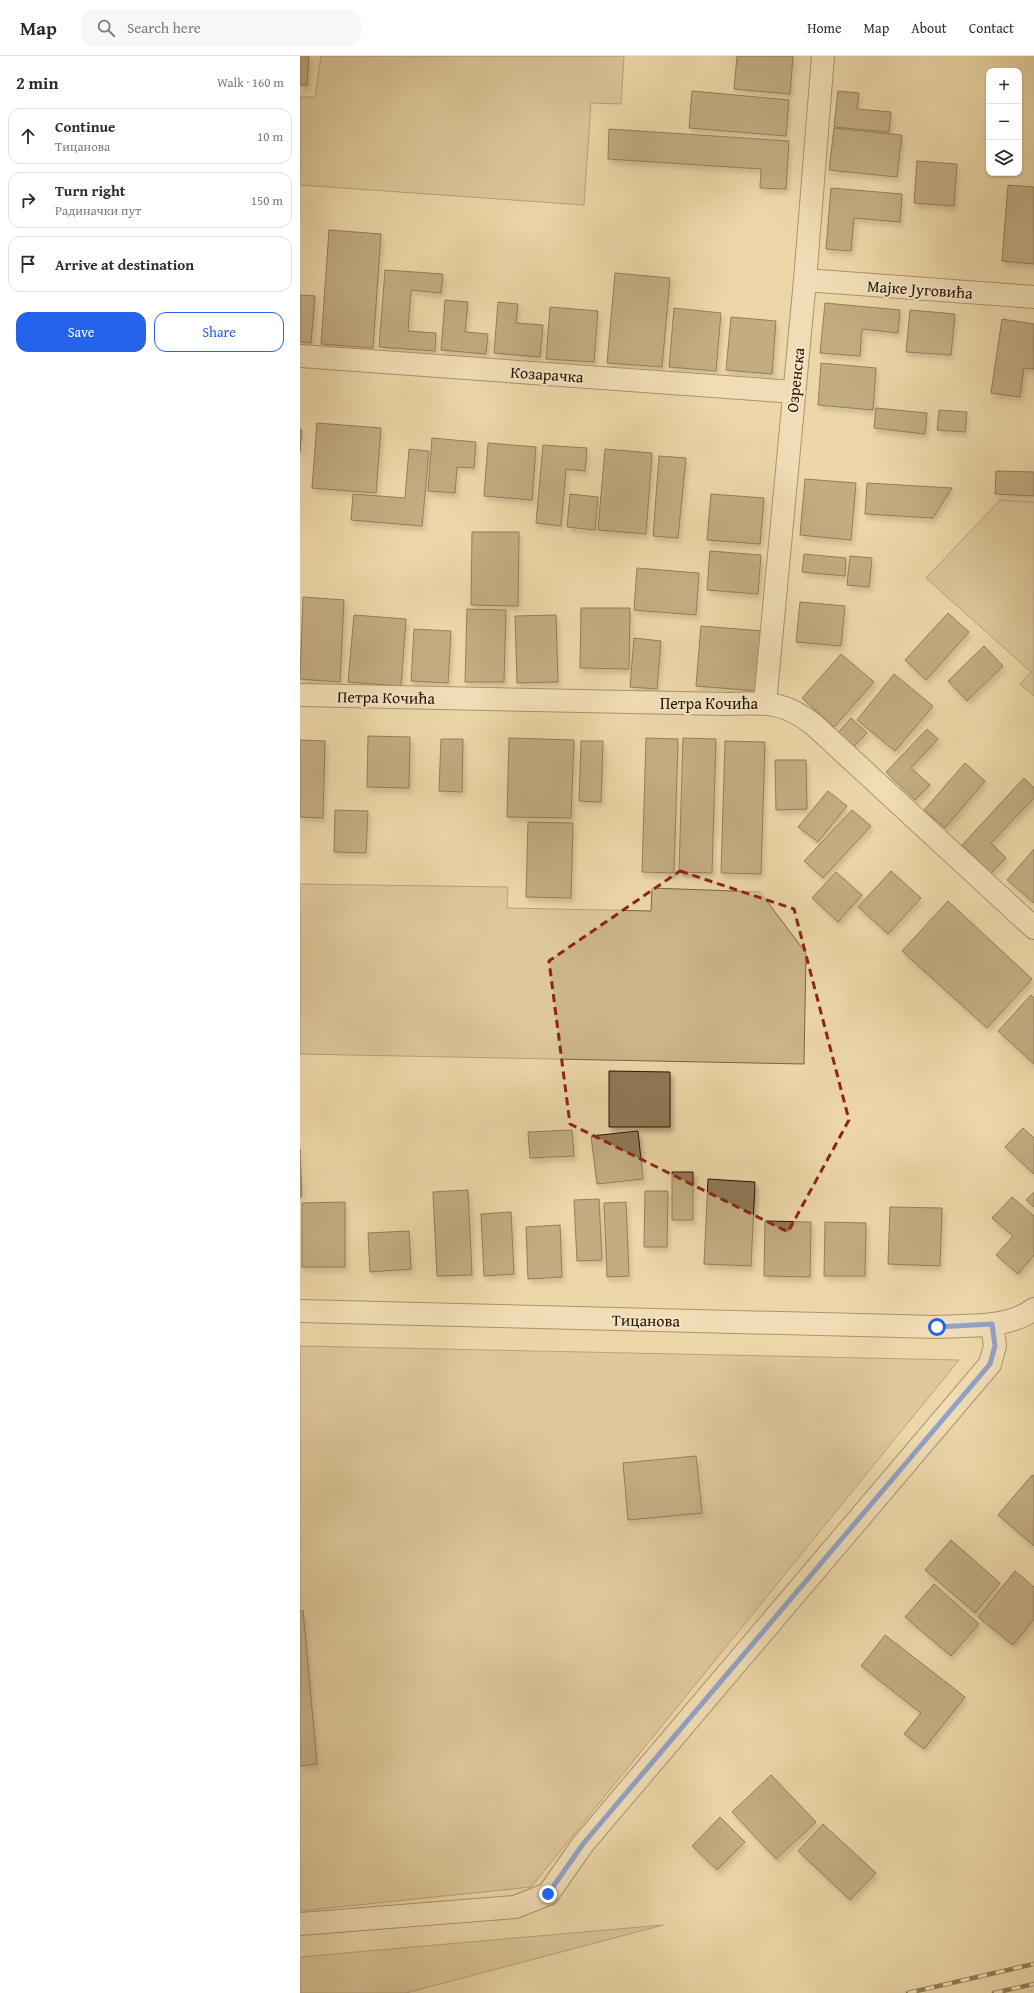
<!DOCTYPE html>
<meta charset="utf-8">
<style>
body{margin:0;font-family:"Gentium Book Plus",serif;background:#f7f7f7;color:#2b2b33}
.controls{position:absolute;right:12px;top:12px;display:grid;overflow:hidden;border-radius:8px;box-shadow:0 1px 3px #0004}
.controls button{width:36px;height:36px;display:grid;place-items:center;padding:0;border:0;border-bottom:1px solid #e1e1e2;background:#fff;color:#2b2b33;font:20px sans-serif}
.stop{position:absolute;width:12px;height:12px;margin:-9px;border:3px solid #2563eb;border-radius:50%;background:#fff}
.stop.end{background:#2563eb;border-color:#fff;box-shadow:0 1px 4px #0008}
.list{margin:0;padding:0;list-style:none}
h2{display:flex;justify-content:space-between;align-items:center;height:52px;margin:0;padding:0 16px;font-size:17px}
h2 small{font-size:13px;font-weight:400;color:#7c7c81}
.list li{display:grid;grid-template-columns:26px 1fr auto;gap:12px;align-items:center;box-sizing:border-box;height:56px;margin:0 8px 8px;padding:0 8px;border:1px solid #e1e1e2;border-radius:12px}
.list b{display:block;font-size:15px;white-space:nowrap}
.list p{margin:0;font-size:13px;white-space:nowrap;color:#7c7c81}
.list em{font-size:13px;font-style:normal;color:#7c7c81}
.actions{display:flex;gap:8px;padding:12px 16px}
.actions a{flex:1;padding:9px 0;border:1px solid #2563eb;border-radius:12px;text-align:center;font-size:14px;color:#2563eb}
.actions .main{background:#2563eb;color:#fff}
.icon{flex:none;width:22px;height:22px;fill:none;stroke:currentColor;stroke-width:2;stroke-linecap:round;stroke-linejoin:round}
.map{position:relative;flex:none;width:734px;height:1937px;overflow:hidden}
header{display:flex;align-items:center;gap:24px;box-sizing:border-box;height:56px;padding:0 20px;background:#fff;border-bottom:1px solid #e1e1e2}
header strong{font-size:19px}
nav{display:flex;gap:22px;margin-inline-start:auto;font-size:14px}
.search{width:280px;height:36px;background:#f7f7f7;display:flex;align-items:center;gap:10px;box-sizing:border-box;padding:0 14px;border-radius:12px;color:#7c7c81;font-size:15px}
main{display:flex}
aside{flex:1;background:#fff}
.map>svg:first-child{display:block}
</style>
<header>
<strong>Map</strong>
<div class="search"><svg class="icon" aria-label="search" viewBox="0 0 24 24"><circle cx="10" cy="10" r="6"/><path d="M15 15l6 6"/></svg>Search here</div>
<nav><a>Home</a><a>Map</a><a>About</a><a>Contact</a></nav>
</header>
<main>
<aside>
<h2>2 min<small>Walk · 160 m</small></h2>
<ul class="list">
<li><svg class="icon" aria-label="ahead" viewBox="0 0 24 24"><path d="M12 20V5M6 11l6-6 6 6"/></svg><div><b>Continue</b><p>Тицанова</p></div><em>10 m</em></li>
<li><svg class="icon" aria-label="right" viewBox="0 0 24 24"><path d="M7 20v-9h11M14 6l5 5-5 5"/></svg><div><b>Turn right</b><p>Радиначки пут</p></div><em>150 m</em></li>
<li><svg class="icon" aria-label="arrive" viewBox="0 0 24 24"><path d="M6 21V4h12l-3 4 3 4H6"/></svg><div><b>Arrive at destination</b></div></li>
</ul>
<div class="actions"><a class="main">Save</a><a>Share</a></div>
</aside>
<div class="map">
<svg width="734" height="1937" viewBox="0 0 734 1937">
<defs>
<filter id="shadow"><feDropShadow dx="2.5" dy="4.5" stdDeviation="2" flood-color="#0004"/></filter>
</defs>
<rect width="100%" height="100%" fill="#edd7a8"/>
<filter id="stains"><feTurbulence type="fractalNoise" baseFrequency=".005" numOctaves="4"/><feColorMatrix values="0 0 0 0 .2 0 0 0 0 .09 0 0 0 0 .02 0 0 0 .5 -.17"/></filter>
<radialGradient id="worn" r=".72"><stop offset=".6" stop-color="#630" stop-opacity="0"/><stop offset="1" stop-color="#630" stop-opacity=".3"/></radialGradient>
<path fill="#ccb58b" stroke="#7c6346" d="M 21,0 L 324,0 L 321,48 L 291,47 L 284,149 L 0,129 L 0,41 L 15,41 Z
M 700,444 L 734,446 L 734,640 L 720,628 L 731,616 L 626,522 Z
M 0,828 L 208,831 L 207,852 L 351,855 L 352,832 L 460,836 L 506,897 L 504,1008 L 0,998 Z
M 0,1290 L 659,1304 L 231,1831 L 0,1855 Z
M 363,1869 L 106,1937 L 0,1937 L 0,1901 Z"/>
<path fill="#907857" stroke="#2c1100" filter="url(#shadow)" d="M 0,0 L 9,0 L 7,29 L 0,29 Z
M 437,0 L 493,0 L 490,38 L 434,33 Z
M 392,35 L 489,44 L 486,80 L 389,72 Z
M 538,35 L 559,37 L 557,53 L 591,56 L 589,76 L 534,71 Z
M 534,72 L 602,79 L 597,121 L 529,114 Z
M 309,73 L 489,85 L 486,133 L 460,132 L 461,113 L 308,103 Z
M 617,105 L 657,108 L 654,150 L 614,147 Z
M 708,129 L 734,131 L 734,208 L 702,205 Z
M 531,132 L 602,138 L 600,166 L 554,162 L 551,195 L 526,193 Z
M 29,174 L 81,178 L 73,292 L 21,288 Z
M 85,214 L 143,218 L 141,237 L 111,234 L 108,275 L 136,277 L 135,295 L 79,291 Z
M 315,217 L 370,222 L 362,311 L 307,307 Z
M 0,239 L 15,240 L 11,287 L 0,286 Z
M 145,244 L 168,246 L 165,276 L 188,278 L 186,298 L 141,294 Z
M 198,246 L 218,248 L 216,267 L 243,269 L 240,301 L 194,297 Z
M 525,247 L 600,254 L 598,277 L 562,273 L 560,300 L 520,297 Z
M 250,251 L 298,255 L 294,306 L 246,303 Z
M 374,252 L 421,257 L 416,315 L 369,311 Z
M 610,254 L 655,258 L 651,299 L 606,296 Z
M 431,261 L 476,265 L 472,318 L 426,314 Z
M 702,263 L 734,268 L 734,313 L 724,312 L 720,341 L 691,337 Z
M 521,307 L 576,312 L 573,354 L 518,349 Z
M 576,352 L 627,357 L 625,378 L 574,372 Z
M 639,354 L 667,356 L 665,376 L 637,374 Z
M 17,367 L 81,372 L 76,437 L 12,432 Z
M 0,373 L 2,374 L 0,396 Z
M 132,382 L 176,386 L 174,412 L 157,411 L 155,437 L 128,435 Z
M 188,387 L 236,391 L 232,444 L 184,440 Z
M 243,389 L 287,392 L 285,415 L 266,413 L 261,470 L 236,467 Z
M 109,393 L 129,395 L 122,470 L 51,464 L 53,438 L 105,442 Z
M 305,393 L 352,397 L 346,478 L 298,474 Z
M 359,400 L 386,402 L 378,482 L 353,480 Z
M 696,415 L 734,416 L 734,440 L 695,438 Z
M 505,423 L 556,427 L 551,484 L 500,479 Z
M 567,427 L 652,432 L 633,462 L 565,458 Z
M 270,438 L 298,441 L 295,474 L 267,471 Z
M 411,438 L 464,442 L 460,488 L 407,484 Z
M 172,476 L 219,476 L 218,550 L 171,549 Z
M 410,495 L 461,499 L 458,538 L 407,534 Z
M 504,498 L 546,502 L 545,520 L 502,516 Z
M 550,500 L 572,502 L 569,531 L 547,529 Z
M 337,512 L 399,517 L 396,559 L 334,554 Z
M 3,541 L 44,544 L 40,626 L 0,623 Z
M 500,546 L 545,550 L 541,590 L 496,586 Z
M 281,552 L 330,552 L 329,613 L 280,612 Z
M 167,553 L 206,554 L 204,626 L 165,626 Z
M 648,557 L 669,576 L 626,624 L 605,604 Z
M 54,559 L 106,563 L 101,630 L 48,626 Z
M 256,559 L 258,626 L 217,627 L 215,560 Z
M 401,570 L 463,575 L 458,635 L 396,630 Z
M 114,573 L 151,575 L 148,627 L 111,625 Z
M 334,582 L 361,585 L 357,633 L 330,631 Z
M 684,590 L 703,610 L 667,645 L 648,625 Z
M 541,598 L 574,626 L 534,671 L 502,642 Z
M 594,618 L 633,650 L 595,695 L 557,664 Z
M 551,662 L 567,677 L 551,693 L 536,679 Z
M 627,673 L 638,683 L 611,712 L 630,729 L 615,744 L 586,716 Z
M 68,680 L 110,681 L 109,732 L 67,731 Z
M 209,682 L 274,684 L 271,762 L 207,761 Z
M 346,682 L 378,683 L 374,817 L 342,816 Z
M 383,682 L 416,683 L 412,817 L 379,816 Z
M 141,683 L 163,683 L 162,736 L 139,735 Z
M 0,684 L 25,685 L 23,762 L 0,761 Z
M 281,685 L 303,685 L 301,746 L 279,745 Z
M 425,685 L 465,686 L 461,818 L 421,817 Z
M 475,704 L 506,704 L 507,753 L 476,754 Z
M 665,707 L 685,725 L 645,772 L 624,754 Z
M 724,722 L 734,732 L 734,742 L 691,787 L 706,802 L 691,817 L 662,789 Z
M 528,735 L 547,750 L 518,786 L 498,771 Z
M 35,754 L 68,755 L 66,797 L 34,796 Z
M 552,754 L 571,770 L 523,822 L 504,805 Z
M 228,766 L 273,767 L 271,842 L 226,841 Z
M 734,793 L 734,847 L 707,824 Z
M 591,815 L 621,842 L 588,878 L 558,851 Z
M 536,816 L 562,839 L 538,866 L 512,842 Z
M 648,845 L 732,923 L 687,972 L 602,895 Z
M 731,939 L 734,942 L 734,1008 L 698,975 Z
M 309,1015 L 370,1016 L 370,1071 L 309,1071 Z
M 723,1072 L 734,1082 L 734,1118 L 705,1091 Z
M 272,1074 L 274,1100 L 230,1102 L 228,1076 Z
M 338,1075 L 343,1123 L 297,1128 L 291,1080 Z
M 0,1093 L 2,1141 L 0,1141 Z
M 372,1116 L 393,1116 L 393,1164 L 372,1164 Z
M 408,1123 L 455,1126 L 451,1210 L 404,1208 Z
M 168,1134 L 172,1219 L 137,1220 L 133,1136 Z
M 345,1135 L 368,1135 L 367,1191 L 344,1191 Z
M 734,1136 L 734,1151 L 726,1144 Z
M 712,1141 L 734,1160 L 734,1199 L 718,1218 L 696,1199 L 713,1180 L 692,1162 Z
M 299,1143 L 302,1204 L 277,1205 L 274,1144 Z
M 45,1146 L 45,1211 L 2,1211 L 2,1147 Z
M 326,1146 L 329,1220 L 307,1221 L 304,1147 Z
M 590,1151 L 642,1152 L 640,1210 L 588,1208 Z
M 211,1156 L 214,1218 L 184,1220 L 181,1158 Z
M 465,1165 L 511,1166 L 510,1221 L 464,1220 Z
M 525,1166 L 566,1167 L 565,1220 L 524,1220 Z
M 260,1169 L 262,1221 L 228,1223 L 226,1171 Z
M 109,1175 L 111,1213 L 70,1216 L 68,1177 Z
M 396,1400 L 402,1457 L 328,1464 L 323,1407 Z
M 732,1419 L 734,1420 L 734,1490 L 698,1459 Z
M 651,1484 L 700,1527 L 675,1557 L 625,1514 Z
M 715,1515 L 734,1531 L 734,1563 L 713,1589 L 678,1561 Z
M 634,1528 L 679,1568 L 651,1600 L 605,1561 Z
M 3,1554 L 17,1708 L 0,1710 L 0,1555 Z
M 585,1579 L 665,1641 L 624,1693 L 604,1678 L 621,1657 L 561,1610 Z
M 471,1719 L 516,1766 L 476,1803 L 432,1756 Z
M 420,1761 L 445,1786 L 417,1814 L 392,1790 Z
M 523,1768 L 576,1817 L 550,1844 L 498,1795 Z"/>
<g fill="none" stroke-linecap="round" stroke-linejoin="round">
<defs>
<path id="street" d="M 505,224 L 734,241
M 0,300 L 494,336
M 0,639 L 427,648 C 465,647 483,644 514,669 L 734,872
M 465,647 L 505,224 L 523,0
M 0,1255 L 637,1271 C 669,1269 707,1273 734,1253
M 0,1868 L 215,1851 L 248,1838 L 283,1788 L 690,1308 L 695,1290 L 692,1268"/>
</defs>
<use href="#street" stroke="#5c422a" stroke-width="24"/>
<use href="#street" stroke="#f3e5c6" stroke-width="22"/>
<defs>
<path id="rail" d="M 608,1937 L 734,1908
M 694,1937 L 734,1928"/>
</defs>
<use href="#rail" stroke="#2c1100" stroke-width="4.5"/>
<use href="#rail" stroke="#f3e5c6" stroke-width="3" stroke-dasharray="9" stroke-linecap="butt"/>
</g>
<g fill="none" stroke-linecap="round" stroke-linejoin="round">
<path stroke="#2563eb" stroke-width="5" d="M 248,1838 L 283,1788 L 690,1308 L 695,1290 L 692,1268 L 637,1271"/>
</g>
<path d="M0 0H734V1937H0ZM 380,815 L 494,853 L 549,1064 L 488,1176 L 270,1068 L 249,905 Z" fill="#edd7a8" fill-opacity=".55" fill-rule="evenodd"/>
<path fill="none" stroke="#8f2418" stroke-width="3" stroke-dasharray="8 5" stroke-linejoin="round" d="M 380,815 L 494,853 L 549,1064 L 488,1176 L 270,1068 L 249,905 Z"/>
<g text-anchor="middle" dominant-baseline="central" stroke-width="4" stroke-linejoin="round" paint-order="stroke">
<g font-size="16" fill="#2c1100" stroke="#f3e5c6">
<text transform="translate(620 233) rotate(4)">Мајке Југовића</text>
<text transform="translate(247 318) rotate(4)">Козарачка</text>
<text transform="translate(495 324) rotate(-84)">Озренска</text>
<text transform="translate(86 641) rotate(1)">Петра Кочића</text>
<text x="409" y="647">Петра Кочића</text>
<text transform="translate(346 1264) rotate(1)">Тицанова</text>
</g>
</g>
<rect width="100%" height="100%" filter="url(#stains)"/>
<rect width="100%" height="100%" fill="url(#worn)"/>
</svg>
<div class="controls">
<button>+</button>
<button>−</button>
<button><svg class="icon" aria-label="layers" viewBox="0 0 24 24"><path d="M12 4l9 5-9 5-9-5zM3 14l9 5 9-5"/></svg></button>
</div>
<div class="stop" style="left:637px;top:1271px"></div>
<div class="stop end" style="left:248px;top:1838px"></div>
</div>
</main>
